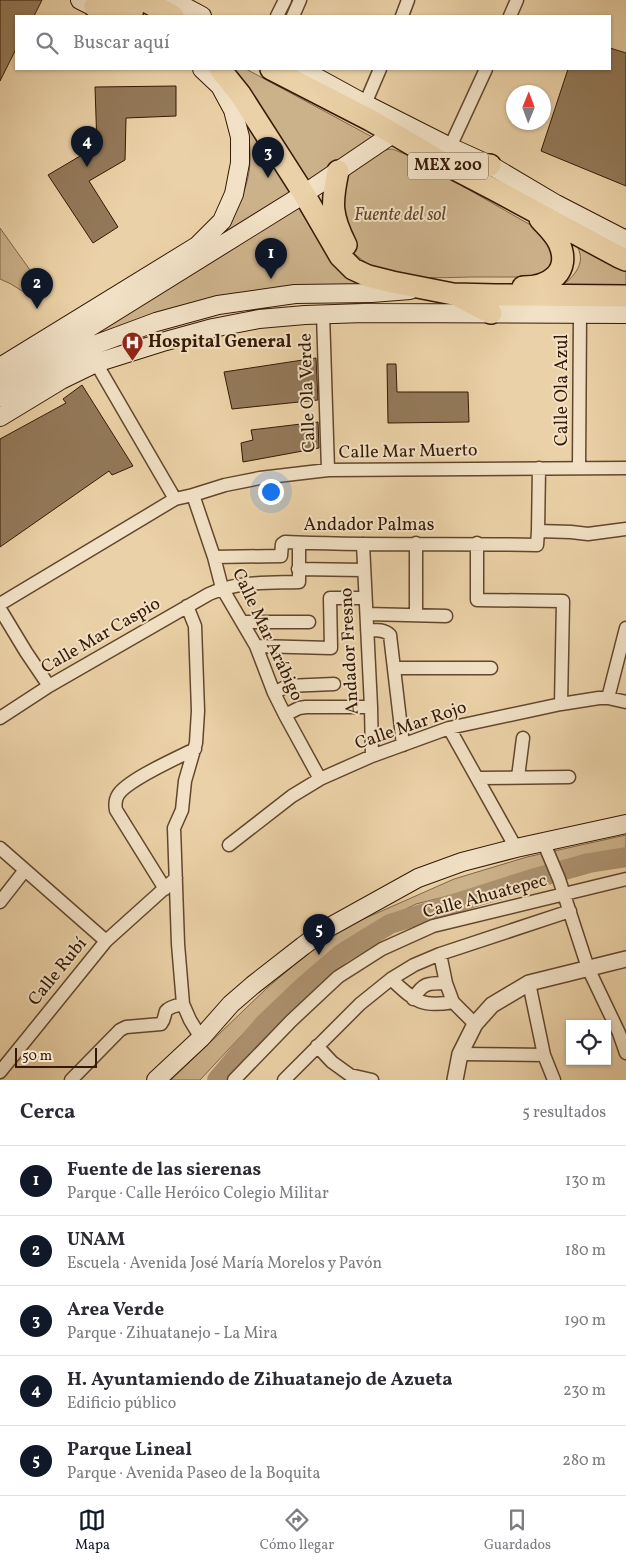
<!DOCTYPE html>
<html lang="es">
<meta charset="utf-8">
<style>
body{margin:0;font-family:Vollkorn,serif;background:#f7f7f7;color:#2b2b33}
.controls{position:absolute;right:15px;bottom:15px;display:grid;overflow:hidden;border-radius:0px;box-shadow:0 1px 4px #0004}
.controls button{width:45px;height:45px;display:grid;place-items:center;padding:0;border:0;border-bottom:1px solid #e1e1e2;background:#fff;color:#2b2b33;font:25px sans-serif}
.compass{position:absolute;left:506px;top:85px;width:45px;height:45px;border-radius:50%;background:#fff;box-shadow:0 1px 4px #0004;rotate:1deg}
.scale{position:absolute;left:15px;bottom:12px;width:82px;box-sizing:border-box;padding-left:5px;border:2px solid #341904;border-top:0;font-size:14px;line-height:18px;white-space:nowrap;color:#341904;-webkit-text-stroke:4px #f2e1c6;paint-order:stroke}
.you{position:absolute;left:270px;top:491px;width:18px;height:18px;margin:-12px;border:4px solid #fff;border-radius:50%;background:#1a73e8;box-shadow:0 0 0 8px #1a73e833}
.badge{display:grid;place-items:center;width:32px;height:32px;border-radius:50%;background:#111827;color:#fff;font-size:16px;font-weight:700}
.pin{position:absolute;translate:-50% -41px;filter:drop-shadow(0 1px 2px #0008)}
.pin::after{content:'';position:absolute;top:26px;width:18px;height:15px;background:inherit;clip-path:polygon(0 0,100% 0,50% 100%)}
.list{margin:0;padding:0;list-style:none}
h2{display:flex;justify-content:space-between;align-items:center;height:65px;margin:0;padding:0 20px;font-size:21px}
h2 small{font-size:16px;font-weight:400;color:#7c7c81}
.list li{display:grid;grid-template-columns:32px 1fr auto;gap:15px;align-items:center;box-sizing:border-box;height:70px;padding:0 20px;border-top:1px solid #e1e1e2}
.list b{display:block;font-size:19px;white-space:nowrap}
.list p{margin:0;font-size:16px;white-space:nowrap;color:#7c7c81}
.list em{font-size:16px;font-style:normal;color:#7c7c81}
.icon{flex:none;width:28px;height:28px;fill:none;stroke:currentColor;stroke-width:2;stroke-linecap:round;stroke-linejoin:round}
.map{position:relative;flex:none;width:626px;height:1080px;overflow:hidden}
.search{position:absolute;background:#fff;box-shadow:0 1px 4px #0004;left:15px;right:15px;top:15px;height:55px;display:flex;align-items:center;gap:12px;box-sizing:border-box;padding:0 18px;border-radius:0px;color:#7c7c81;font-size:19px}
.sheet{height:415px;background:#fff}
nav{display:flex;justify-content:space-around;align-items:center;box-sizing:border-box;height:70px;border-top:1px solid #e1e1e2;background:#fff;font-size:14px;color:#7c7c81}
nav a{display:grid;justify-items:center;gap:2px}
nav .on{color:#111827}
.map>svg:first-child{display:block}
</style>
<div class="map">
<svg width="626" height="1080" viewBox="0 0 626 1080">
<rect width="100%" height="100%" fill="#ebd1a7"/>
<filter id="stains"><feTurbulence type="fractalNoise" baseFrequency=".004" numOctaves="4"/><feColorMatrix values="0 0 0 0 .2 0 0 0 0 .09 0 0 0 0 .02 0 0 0 .5 -.17"/></filter>
<radialGradient id="worn" r=".72"><stop offset=".6" stop-color="#630" stop-opacity="0"/><stop offset="1" stop-color="#630" stop-opacity=".3"/></radialGradient>
<path fill="#ccb28b" stroke="#806648" d="M 229,69 L 246,69 L 376,139 L 309,188 Z
M 245,117 L 296,191 L 207,248 C 244,201 259,178 245,117 Z
M 392,149 L 410,156 L 548,235 L 559,255 L 544,277 C 519,277 495,277 470,277 C 430,278 379,282 350,249 L 338,181 L 377,151 Z
M 303,203 L 370,284 L 311,287 L 77,343 Z
M 0,228 L 30,270 L 45,288 L 33,298 L 11,284 L 0,279 Z
M 574,239 L 626,261 L 626,291 L 560,287 C 570,280 583,268 580,254 C 579,249 576,244 574,239 Z
M 626,835 L 626,848 L 531,875 L 416,904 L 359,932 L 256,1020 L 200,1080 L 171,1080 L 267,988 L 326,938 L 359,921 L 454,879 L 527,857 Z"/>
<g fill="none" stroke-linecap="round" stroke-linejoin="round">
<path stroke="#ad9270" stroke-width="20" d="M 217,1080 L 264,1024 L 305,985 L 341,954 L 390,924 L 532,879 L 589,863 L 626,857"/>
</g>
<path fill="#937959" stroke="#341904" d="M 0,0 L 42,0 L 34,16 L 16,16 L 16,49 L 0,81 Z
M 610,48 L 626,53 L 626,186 L 541,151 L 568,69 L 610,69 Z
M 176,86 L 176,116 L 126,118 L 125,160 L 89,181 L 118,227 L 93,243 L 48,175 L 97,146 L 95,87 Z
M 316,358 L 318,400 L 232,409 L 224,372 Z
M 387,364 L 396,364 L 397,392 L 468,392 L 469,422 L 388,423 Z
M 82,385 L 133,466 L 112,475 L 109,471 L 0,547 L 0,439 L 66,403 L 63,399 Z
M 318,422 L 319,448 L 243,462 L 241,443 L 253,440 L 251,430 Z"/>
<g fill="none" stroke-linecap="round" stroke-linejoin="round">
<defs>
<path id="minor" d="M 277,16 L 285,0
M 293,16 L 300,0
M 402,16 L 408,0
M 510,16 L 517,0
M 365,104 L 380,69
M 450,147 L 486,69
M 323,314 L 328,470
M 96,363 L 175,499 L 193,495 L 214,557 L 222,588 L 256,646 L 274,693 L 285,715 L 320,779
M 579,468 L 580,313
M 193,495 L 225,485 L 260,478 L 328,470 L 626,468
M 538,531 L 571,532 L 588,534 L 626,529
M 416,543 L 416,615
M 477,543 L 477,600 L 563,601 L 561,704
M 363,544 L 371,707 L 372,756
M 214,557 L 281,556 L 282,544 L 285,542 C 369,546 453,543 537,545 L 538,531 L 539,468
M 298,569 L 363,570
M 0,604 L 175,499
M 187,606 L 195,626 L 198,711 L 196,743 L 185,781 L 182,810 L 174,828 L 178,944 L 183,1004 L 190,1020 L 201,1038
M 0,609 L 26,652 L 49,686
M 367,614 L 446,616
M 243,622 L 309,622
M 367,630 C 375,630 384,629 390,635 L 403,745
M 256,646 L 331,648 L 330,598 L 365,598
M 395,668 L 491,668
M 274,693 L 287,686 L 334,684
M 608,698 L 626,628
M 285,715 L 299,708 L 306,707 L 371,707
M 0,718 L 49,686 L 209,594 C 238,581 268,583 299,582 L 299,543
M 449,728 L 516,848
M 518,777 L 523,738
M 477,778 L 569,777
M 543,841 L 559,879 L 588,968 L 619,1033 L 626,1053
M 229,845 L 292,796 L 320,779 L 372,756 L 449,728 L 561,704 L 599,698 L 608,698 L 626,702
M 0,848 L 106,941
M 165,889 L 116,810 C 115,805 115,800 118,795 C 127,780 177,758 195,749
M 0,902 L 25,870
M 440,954 L 446,983 L 453,1002 L 475,1024
M 391,979 C 414,1000 420,1008 453,1002
M 529,983 L 544,1055 L 554,1080
M 413,999 C 423,983 427,983 446,983
M 317,1046 L 332,1062 L 350,1075 L 372,1080
M 460,1054 L 544,1055
M 0,1072 L 106,941 L 176,878
M 71,1080 L 120,1030 L 126,1027 L 161,1024 C 165,1019 164,1016 166,1011 C 169,1007 178,1005 183,1004
M 234,1080 L 291,1021 L 338,977 L 382,949 L 433,926 L 626,879
M 284,1080 L 360,1004 L 391,979 L 414,965 L 440,954 L 570,911"/>
<path id="tertiary" d="M 455,1080 L 460,1054 L 475,1024 L 492,1005 L 529,983 L 626,959"/>
<path id="secondary" d="M 80,0 L 106,13
M 172,0 L 202,16
M 301,69 L 365,104 L 450,147 L 490,165 L 556,204 L 626,240
M 0,367 L 197,246 L 222,221 L 234,194 L 240,163 L 240,137 L 233,110 L 220,86 L 202,69
M 0,383 L 304,194 L 394,133
M 0,397 L 86,348 L 156,322 L 218,305 L 295,294 L 372,293 L 410,290
M 0,417 L 61,380 L 96,363 L 166,341 L 213,328 L 259,319 L 305,315 L 364,313 L 626,314
M 156,1080 L 201,1038 L 231,1004 L 253,985 L 303,946 L 326,929 L 418,878 L 462,862 L 516,848 L 626,824"/>
<path id="trunk" d="M 143,0 L 173,16
M 95,7 L 133,10
M 220,69 L 240,94 L 304,194 L 340,256 L 353,269 L 368,276 L 392,282 L 453,294 L 496,295 L 626,296
M 271,69 L 370,120 L 445,164 L 493,189 L 619,257 L 626,260
M 450,165 L 490,165
M 338,171 C 331,204 331,215 346,245
M 523,287 C 549,287 572,272 559,243 C 555,234 547,227 540,219
M 460,297 L 491,313"/>
</defs>
<use href="#minor" stroke="#62472d" stroke-width="15"/>
<use href="#tertiary" stroke="#62472d" stroke-width="18"/>
<use href="#secondary" stroke="#341904" stroke-width="20"/>
<use href="#trunk" stroke="#341904" stroke-width="24"/>
<use href="#minor" stroke="#f2e1c6" stroke-width="12"/>
<use href="#tertiary" stroke="#f2e1c6" stroke-width="15"/>
<use href="#secondary" stroke="#f2e1c6" stroke-width="18"/>
<use href="#trunk" stroke="#ebd1a7" stroke-width="21"/>
</g>
<defs>
<symbol id="hospital-pin" viewBox="-11 -11 22 30"><path d="M0 17L-7.5 6A9.5 9.5 0 1 1 7.5 6Z" fill="#8f2418" stroke="#f2e1c6"/><path d="M-5-5h3v3.5h4V-5h3V5h-3V1.5h-4V5h-3Z" fill="#fff"/></symbol>
</defs>
<g fill-rule="evenodd">
<use href="#hospital-pin" x="120" y="330" width="25" height="34"/>
</g>
<g text-anchor="middle" dominant-baseline="central" stroke-width="4" stroke-linejoin="round" paint-order="stroke">
<rect fill="#f2e1c6" stroke="#6d553e" stroke-width="1" x="408" y="152.5" width="80" height="27" rx="4"/>
<g font-size="16" font-weight="bold" fill="#341904">
<text x="448" y="166">MEX 200</text>
</g>
<g font-size="18" font-style="italic" fill="#62472c" stroke="#f2e1c6">
<text x="400" y="215">Fuente del sol</text>
</g>
<g font-size="18" font-weight="bold" fill="#341904" stroke="#f2e1c6" text-anchor="start">
<text x="148" y="342">Hospital General</text>
</g>
<g font-size="18" fill="#341904" stroke="#f2e1c6">
<text transform="translate(562 390) rotate(-90)">Calle Ola Azul</text>
<text transform="translate(308 393) rotate(-92)">Calle Ola Verde</text>
<text transform="translate(408 452) rotate(-1)">Calle Mar Muerto</text>
<text x="369" y="525">Andador Palmas</text>
<text transform="translate(267 635) rotate(65)">Calle Mar Arábigo</text>
<text transform="translate(101 636) rotate(-30)">Calle Mar Caspio</text>
<text transform="translate(350 651) rotate(-93)">Andador Fresno</text>
<text transform="translate(411 726) rotate(-19)">Calle Mar Rojo</text>
<text transform="translate(485 897) rotate(-15)">Calle Ahuatepec</text>
<text transform="translate(58 972) rotate(-51)">Calle Rubí</text>
</g>
</g>
<rect width="100%" height="100%" filter="url(#stains)"/>
<rect width="100%" height="100%" fill="url(#worn)"/>
</svg>
<div class="controls">
<button><svg class="icon" aria-label="locate" viewBox="0 0 24 24"><circle cx="12" cy="12" r="6"/><path d="M12 2v4M12 18v4M2 12h4M18 12h4"/></svg></button>
</div>
<svg class="compass" viewBox="-18 -18 36 36"><path d="M0-13l5 13h-10z" fill="#e53935"/><path d="M0 13l5-13h-10z" fill="#7c7c81"/></svg>
<div class="scale">50 m</div>
<div class="you"></div>
<div class="pin badge" style="left:271px;top:279px">1</div>
<div class="pin badge" style="left:37px;top:309px">2</div>
<div class="pin badge" style="left:268px;top:178px">3</div>
<div class="pin badge" style="left:87px;top:167px">4</div>
<div class="pin badge" style="left:319px;top:955px">5</div>
<div class="search"><svg class="icon" aria-label="search" viewBox="0 0 24 24"><circle cx="10" cy="10" r="6"/><path d="M15 15l6 6"/></svg>Buscar aquí</div>
</div>
<section class="sheet">
<h2>Cerca<small>5 resultados</small></h2>
<ul class="list">
<li><span class="badge">1</span><div><b>Fuente de las sierenas</b><p>Parque · Calle Heróico Colegio Militar</p></div><em>130 m</em></li>
<li><span class="badge">2</span><div><b>UNAM</b><p>Escuela · Avenida José María Morelos y Pavón</p></div><em>180 m</em></li>
<li><span class="badge">3</span><div><b>Area Verde</b><p>Parque · Zihuatanejo - La Mira</p></div><em>190 m</em></li>
<li><span class="badge">4</span><div><b>H. Ayuntamiendo de Zihuatanejo de Azueta</b><p>Edificio público</p></div><em>230 m</em></li>
<li><span class="badge">5</span><div><b>Parque Lineal</b><p>Parque · Avenida Paseo de la Boquita</p></div><em>280 m</em></li>
</ul>
</section>
<nav>
<a class="on"><svg class="icon" aria-label="map" viewBox="0 0 24 24"><path d="M3 6l6-2 6 2 6-2v14l-6 2-6-2-6 2zM9 4v14M15 6v14"/></svg>Mapa</a>
<a><svg class="icon" aria-label="directions" viewBox="0 0 24 24"><path d="M12 3l9 9-9 9-9-9zM9 14v-3h6M13 9l2 2-2 2"/></svg>Cómo llegar</a>
<a><svg class="icon" aria-label="saved" viewBox="0 0 24 24"><path d="M7 4h10v16l-5-4-5 4z"/></svg>Guardados</a>
</nav>
